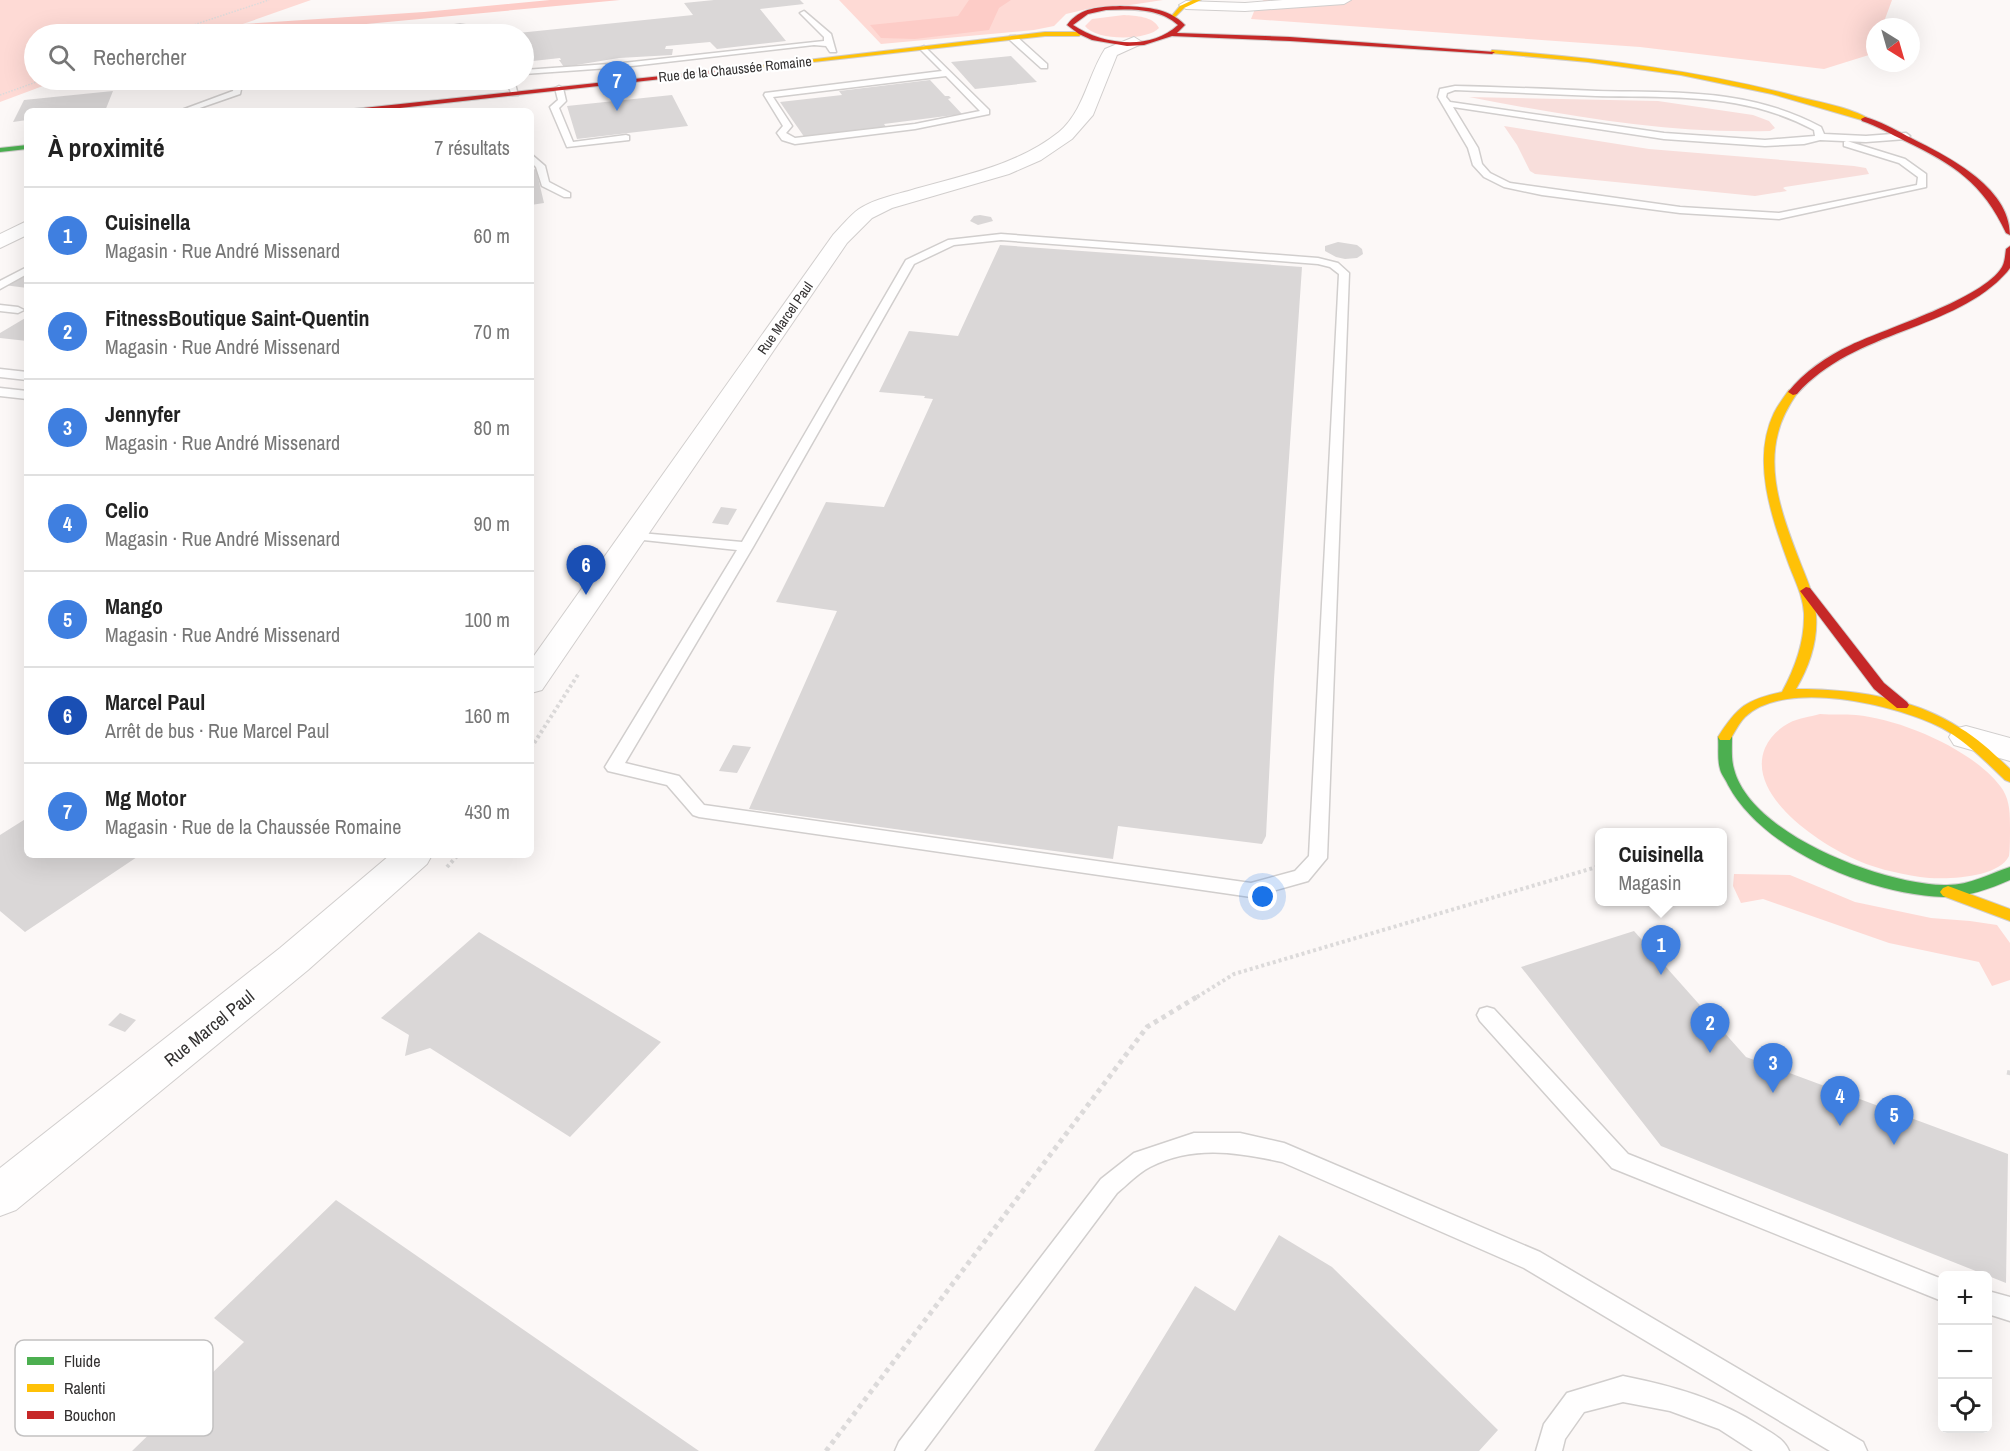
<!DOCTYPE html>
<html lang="fr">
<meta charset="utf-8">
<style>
body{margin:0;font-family:"Archivo Narrow",sans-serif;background:#f2f2f2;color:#222}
.controls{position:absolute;right:18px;bottom:18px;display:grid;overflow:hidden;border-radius:9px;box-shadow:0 6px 24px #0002}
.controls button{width:54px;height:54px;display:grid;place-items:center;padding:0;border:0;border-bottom:2px solid #e0e0e0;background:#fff;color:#222;font:30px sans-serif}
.compass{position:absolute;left:1866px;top:18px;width:54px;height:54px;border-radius:50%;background:#fff;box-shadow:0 6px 24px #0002;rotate:143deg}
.you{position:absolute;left:1263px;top:897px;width:21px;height:21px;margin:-15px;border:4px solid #fff;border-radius:50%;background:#1a73e8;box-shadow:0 0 0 9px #1a73e833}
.badge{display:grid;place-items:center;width:39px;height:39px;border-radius:50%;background:#797776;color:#fff;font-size:20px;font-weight:700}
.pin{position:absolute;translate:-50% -50px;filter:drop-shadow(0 2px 3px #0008)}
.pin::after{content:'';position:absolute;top:32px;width:21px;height:18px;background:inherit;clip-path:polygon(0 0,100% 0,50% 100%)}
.popup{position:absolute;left:1595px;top:828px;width:132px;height:78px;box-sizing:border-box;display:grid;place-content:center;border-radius:9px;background:#fff;filter:drop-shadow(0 2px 4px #0005);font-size:20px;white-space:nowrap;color:#767676}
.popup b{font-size:22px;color:#222}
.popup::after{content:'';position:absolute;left:50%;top:100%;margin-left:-12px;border:12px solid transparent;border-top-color:#fff}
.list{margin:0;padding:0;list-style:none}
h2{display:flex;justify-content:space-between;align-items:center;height:78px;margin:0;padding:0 24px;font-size:26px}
h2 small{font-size:20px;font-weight:400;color:#767676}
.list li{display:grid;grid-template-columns:39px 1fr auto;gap:18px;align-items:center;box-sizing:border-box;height:96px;padding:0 24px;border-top:2px solid #e0e0e0}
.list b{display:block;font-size:22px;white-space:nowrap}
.list p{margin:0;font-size:20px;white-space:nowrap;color:#767676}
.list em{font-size:20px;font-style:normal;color:#767676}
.icon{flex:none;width:33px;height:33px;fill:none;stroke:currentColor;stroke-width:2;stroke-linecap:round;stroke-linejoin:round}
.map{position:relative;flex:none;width:2010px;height:1451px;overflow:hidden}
.search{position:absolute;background:#fff;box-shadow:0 6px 24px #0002;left:24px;top:24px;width:510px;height:66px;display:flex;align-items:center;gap:15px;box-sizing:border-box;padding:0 21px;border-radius:33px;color:#767676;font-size:22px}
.panel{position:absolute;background:#fff;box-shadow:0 6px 24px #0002;left:24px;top:108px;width:510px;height:750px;border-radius:9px}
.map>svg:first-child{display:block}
</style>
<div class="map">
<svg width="2010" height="1451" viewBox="0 0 2010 1451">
<rect width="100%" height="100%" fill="#fcf8f7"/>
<path fill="#fedad5" d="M 0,0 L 311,0 L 243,24 L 189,34 L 34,34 L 34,80 L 59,80 L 0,102 Z
M 839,0 L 1163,0 L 1130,5 L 1096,7 L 1066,14 L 1054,26 L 1034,30 L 881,44 Z
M 1264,0 L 1892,0 L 1882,27 L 1875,27 L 1875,46 L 1872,54 L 1824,69 L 1640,47 L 1251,19 L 1257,4 Z
M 1124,15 C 1136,16 1153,16 1159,28 C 1147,41 1096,41 1085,26 L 1092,19 Z
M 1820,714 C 1832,715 1844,714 1856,715 C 1901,719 1977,751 2003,790 C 2010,802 2010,814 2010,829 C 2010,837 2010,849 2009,856 C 1998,879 1942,880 1920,877 C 1896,873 1872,868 1850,857 C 1816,841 1746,794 1765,748 C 1770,737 1778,729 1789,723 C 1798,718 1810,717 1820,714 Z
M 1734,874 L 1790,875 L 1855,902 L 1931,918 L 1970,921 L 1997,925 L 2010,943 L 2010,980 L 1992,986 L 1979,962 L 1889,943 L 1763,899 L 1741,903 L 1733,886 Z"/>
<path fill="#fdccc7" d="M 550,0 L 620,0 L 260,34 L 189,34 L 243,24 L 424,12 Z
M 969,0 L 1011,0 L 999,8 L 989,30 L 915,39 L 881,38 L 870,25 L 958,16 Z"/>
<path fill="#f8dedb" d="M 1469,97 L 1658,101 L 1753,115 L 1769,121 L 1775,128 L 1770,131 C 1669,134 1568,116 1469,97 Z
M 1504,126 L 1649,149 L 1854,166 L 1866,168 L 1869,174 L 1785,187 L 1783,188 L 1787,191 L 1755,196 L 1535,174 L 1530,171 L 1517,145 Z"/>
<path fill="#dad7d7" d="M 714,0 L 800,0 L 804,4 L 760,9 L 786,41 L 717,49 L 710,42 L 666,46 L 665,49 L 673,49 L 672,55 L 619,58 L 564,67 L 559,60 L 561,60 L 560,58 L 524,62 L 524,34 L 518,33 L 693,15 L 684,3 Z
M 460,23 L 466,24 L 466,28 L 455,30 L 457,34 L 404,34 L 403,32 L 437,29 L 436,27 Z
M 1011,56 L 1037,82 L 975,89 L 951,62 Z
M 177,80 L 221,80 L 220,86 L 175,90 Z
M 930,80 L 945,96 L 949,96 L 951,98 L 948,99 L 962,114 L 884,124 L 887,128 L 805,138 L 780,102 L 842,95 L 839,91 Z
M 113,91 L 105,111 L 27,111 L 27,120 L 13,122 L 24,100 Z
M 672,95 L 688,126 L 577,139 L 567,106 Z
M 536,169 L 544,203 L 531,205 L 531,170 Z
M 980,215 L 991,217 L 993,221 L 978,225 L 970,221 L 974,216 Z
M 1338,242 L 1357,245 L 1362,249 L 1363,254 L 1357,258 L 1345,259 L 1336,257 L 1325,251 L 1325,246 Z
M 1000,245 L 1302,267 L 1274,679 L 1266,836 L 1262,844 L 1118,826 L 1113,859 L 749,809 L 837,611 L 776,602 L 826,502 L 884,507 L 933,399 L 924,398 L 925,396 L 879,392 L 909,331 L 958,336 Z
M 27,272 L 27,288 L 4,285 Z
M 27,317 L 27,341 L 0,338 L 0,333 Z
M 721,507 L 737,509 L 728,525 L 712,523 Z
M 733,745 L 751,747 L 737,773 L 719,771 Z
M 27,818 L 27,855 L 140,855 L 25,932 L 0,911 L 0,835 Z
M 1634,931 L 1746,1057 L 2008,1154 L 2006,1283 L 1661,1146 L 1521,967 Z
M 479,932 L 661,1042 L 570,1137 L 430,1048 L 405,1056 L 409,1035 L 381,1018 Z
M 120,1013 L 136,1020 L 125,1032 L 108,1025 Z
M 336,1200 L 699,1451 L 132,1451 L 244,1342 L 214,1318 Z
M 1279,1235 L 1332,1267 L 1498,1430 L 1479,1451 L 1094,1451 L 1195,1286 L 1235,1311 Z"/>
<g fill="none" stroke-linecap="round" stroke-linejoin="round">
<defs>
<path id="lane" d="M 804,11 L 831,34 L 836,52 L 830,52 L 826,46 L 814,45 L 623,67 L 524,74 L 524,70 L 623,63 L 824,41 L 824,37 L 800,13 Z
M 1010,36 L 1016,36 L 1047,64 L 1047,68 L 1041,68 L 1010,40 Z
M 924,46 L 989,110 L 989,114 L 915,129 L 795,144 L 782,140 L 777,133 L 783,126 L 764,95 L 765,93 L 942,71 L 921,50 L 920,48 ZM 946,76 L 980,111 L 915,124 L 795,138 L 786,133 L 792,126 L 773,97 Z
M 235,80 L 243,80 L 240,94 L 191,111 L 179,111 L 233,91 Z
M 506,80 L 514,80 L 518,95 L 512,95 Z
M 559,86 L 563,88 L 566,101 L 559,108 L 573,142 L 626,135 L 629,136 L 629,140 L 567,147 L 550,107 L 558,100 L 555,88 Z
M 1455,86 C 1502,87 1550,89 1597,91 C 1677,93 1748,88 1821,127 L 1824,134 L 1866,136 L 1906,133 L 1910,136 L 1906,139 L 1866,142 L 1820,140 L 1804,144 L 1765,146 L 1664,139 L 1453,107 L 1478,148 L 1482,164 L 1490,173 L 1510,183 L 1680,207 L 1779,213 L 1917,185 L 1918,177 L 1899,163 L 1844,146 L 1844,142 L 1847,141 L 1905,159 L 1926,174 L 1926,187 L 1779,219 L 1680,213 L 1542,195 L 1504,187 L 1484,177 L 1473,165 L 1468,148 L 1438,97 L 1440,89 ZM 1455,90 C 1502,92 1549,94 1596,96 C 1674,98 1743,92 1814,130 L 1815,136 L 1765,140 L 1664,133 L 1450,102 L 1446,97 L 1447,93 Z
M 531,154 L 545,166 L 549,182 L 570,193 L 570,197 L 564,197 L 542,186 L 536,167 L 531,162 Z
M 1001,234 L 1318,258 L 1338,263 L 1349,273 L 1327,858 L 1308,881 L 1251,897 L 699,817 L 693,815 L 667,785 L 608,771 L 605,767 L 737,550 L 634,539 L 629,538 L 627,535 L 629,532 L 742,542 L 906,260 L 948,240 ZM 1001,240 L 1318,264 L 1330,267 L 1339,274 L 1309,856 L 1295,871 L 1251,883 L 704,805 L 679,776 L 625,763 L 753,547 L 914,264 L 954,245 Z
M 27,267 L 27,274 L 0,289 L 0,281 Z
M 0,305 L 18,307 L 24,310 L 18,313 L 0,311 Z
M 0,369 L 27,372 L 27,380 L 0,377 Z
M 0,388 L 27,391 L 27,399 L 0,396 Z
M 1487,1007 L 1494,1009 L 1628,1154 L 1942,1279 L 1942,1301 L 1612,1168 L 1480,1021 L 1477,1015 L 1480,1009 Z
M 1194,1133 L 1240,1133 L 1284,1143 L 1540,1252 L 1863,1442 L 1867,1451 L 1830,1451 L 1524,1268 L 1282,1162 C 1236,1152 1193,1145 1150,1167 C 1138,1173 1127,1185 1117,1193 L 924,1451 L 895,1451 L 899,1442 L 1101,1179 L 1134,1153 Z
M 1988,1291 L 2010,1297 L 2010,1321 L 1988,1314 Z
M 1623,1376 C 1673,1386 1719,1399 1762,1427 C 1773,1434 1784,1439 1789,1451 L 1753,1451 L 1719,1429 L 1670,1411 L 1623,1402 L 1584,1412 L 1565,1439 L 1562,1451 L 1536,1451 L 1544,1424 L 1567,1393 Z"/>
<path id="street" d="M 1283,0 L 1351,0 L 1344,4 L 1245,11 L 1186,9 L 1179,5 L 1186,1 L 1245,3 Z
M 1134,37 L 1142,42 L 1139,45 L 1117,55 L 1093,115 L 1072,139 L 1041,160 L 1009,174 L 892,208 L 872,218 L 847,243 L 542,690 L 531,693 L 531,660 L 833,235 C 841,227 849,216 859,209 C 876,198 896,195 915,189 C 964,175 1018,165 1059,132 C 1084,111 1088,75 1105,49 Z
M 27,221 L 27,235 L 0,248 L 0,234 Z
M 1966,726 L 2010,738 L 2010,761 L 1954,745 L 1949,737 L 1954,729 Z
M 390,855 L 432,855 L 427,864 L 308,970 L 16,1210 L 0,1216 L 0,1168 L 280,948 Z"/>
<path id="fast" d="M 27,145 L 27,149 L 0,152 L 0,148 Z
M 1725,732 L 1732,737 C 1732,747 1731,759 1734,769 C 1751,835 1883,884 1944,885 C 1969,886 1988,874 2010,867 L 2010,880 C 1990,889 1967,897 1944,897 C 1872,895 1763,851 1728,785 C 1726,780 1721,774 1720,769 C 1717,759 1719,747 1718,737 Z"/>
<path id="slow" d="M 1193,0 L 1201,0 L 1184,8 L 1174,18 L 1170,18 L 1180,6 Z
M 1045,32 L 1079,32 L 1082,34 L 1079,36 L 1045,36 L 734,71 L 731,69 Z
M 1492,50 C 1596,58 1698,70 1799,97 C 1819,102 1852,108 1869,119 L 1865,121 L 1772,94 L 1681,75 L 1588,62 L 1490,53 Z
M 1793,389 L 1798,392 C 1789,405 1782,417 1778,433 C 1766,477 1786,526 1802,567 C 1808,582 1815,598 1816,615 C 1818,641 1809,667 1796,689 C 1851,689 1913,697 1960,728 C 1979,739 1994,754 2010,769 L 2010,782 L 2005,780 C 1986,762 1966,741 1942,728 C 1897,705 1786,678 1745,717 C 1739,723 1734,733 1730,740 L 1720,740 L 1718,737 C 1737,707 1747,699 1782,692 C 1795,668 1805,641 1804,613 C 1803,596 1795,581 1789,565 C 1772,518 1751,461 1774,413 C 1778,405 1784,397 1789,390 Z
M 1948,886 L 2010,909 L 2010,921 L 1943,896 L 1940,892 L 1943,888 Z"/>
<path id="jam" d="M 1120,6 C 1143,7 1168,7 1185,25 L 1177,33 L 1290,37 L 1495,52 L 1492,54 L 1290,41 L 1172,36 L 1144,45 L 1127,46 L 1092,40 L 1079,34 L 1067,25 C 1080,7 1100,7 1120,6 ZM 1106,10 C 1131,9 1159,8 1178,25 C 1150,51 1103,45 1073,25 L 1088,14 Z
M 736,68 L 734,71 L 373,111 L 350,111 L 354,109 Z
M 1865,117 C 1880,121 1894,129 1907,136 C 1945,155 2010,186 2010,235 L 2006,233 C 1983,183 1953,164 1905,141 C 1891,134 1877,126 1862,121 L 1861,119 Z
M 2010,246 L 2010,268 L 2007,272 C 1955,331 1855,329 1797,394 L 1793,395 L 1788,392 C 1804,372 1827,356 1851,345 C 1886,328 1983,299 2002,267 C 2005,262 2005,255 2006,249 Z
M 1806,587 L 1810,588 L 1884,683 L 1907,702 L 1909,705 L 1907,708 L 1897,708 L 1874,689 L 1800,591 Z"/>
</defs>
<use href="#lane" stroke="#d1cecd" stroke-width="3"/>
<use href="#street" stroke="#d1cecd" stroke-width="2"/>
<use href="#fast" stroke="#d1cecd" stroke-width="2"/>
<use href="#slow" stroke="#d1cecd" stroke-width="2"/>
<use href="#jam" stroke="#d1cecd" stroke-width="2"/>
<path stroke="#dcdada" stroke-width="1.5" stroke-dasharray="1.5 1.5" stroke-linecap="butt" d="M 166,34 L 269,0
M 0,95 L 42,80"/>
<path stroke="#dcdada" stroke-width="4" stroke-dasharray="3 3" stroke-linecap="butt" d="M 531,748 L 579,673
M 447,867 L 458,855
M 1197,997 L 1234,974 L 1600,866"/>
<path stroke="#dcdada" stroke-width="5" stroke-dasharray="4.5 4.5" stroke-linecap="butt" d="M 2009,1075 L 2010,1070
M 826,1451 L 1147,1027 L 1200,995"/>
<use href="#lane" fill="#fffefe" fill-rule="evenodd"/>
<use href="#street" fill="#fffefe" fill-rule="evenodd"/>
<use href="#fast" fill="#4caf50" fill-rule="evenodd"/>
<use href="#slow" fill="#ffc107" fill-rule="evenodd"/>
<use href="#jam" fill="#c62828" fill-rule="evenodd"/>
</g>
<g text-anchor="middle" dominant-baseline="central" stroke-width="4.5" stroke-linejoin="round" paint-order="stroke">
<g font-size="14" fill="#333131" stroke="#fff">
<text transform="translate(735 69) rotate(-6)">Rue de la Chaussée Romaine</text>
<text transform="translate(785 318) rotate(-55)">Rue Marcel Paul</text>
</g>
<g font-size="18" fill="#333131" stroke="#fff">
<text transform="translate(209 1028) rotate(-39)">Rue Marcel Paul</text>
</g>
</g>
<rect x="15" y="1340" width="198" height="96" rx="9" fill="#fff" stroke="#c2c1c1" stroke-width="1.5"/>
<rect x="27" y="1357" width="27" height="8" fill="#4caf50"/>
<rect x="27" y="1384" width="27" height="8" fill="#ffc107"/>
<rect x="27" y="1411" width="27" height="8" fill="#c62828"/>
<g font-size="16" fill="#333131">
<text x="64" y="1367">Fluide</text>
<text x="64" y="1394">Ralenti</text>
<text x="64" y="1421">Bouchon</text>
</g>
</svg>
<div class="controls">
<button>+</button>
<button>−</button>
<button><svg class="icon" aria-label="locate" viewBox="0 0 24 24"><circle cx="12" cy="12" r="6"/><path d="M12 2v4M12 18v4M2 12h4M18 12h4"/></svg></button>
</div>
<svg class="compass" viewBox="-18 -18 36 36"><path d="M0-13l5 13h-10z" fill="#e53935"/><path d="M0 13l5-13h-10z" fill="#767676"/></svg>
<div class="you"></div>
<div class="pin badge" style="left:1661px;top:975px;background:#3f7fe0">1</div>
<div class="popup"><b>Cuisinella</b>Magasin</div>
<div class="pin badge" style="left:1710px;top:1053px;background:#3f7fe0">2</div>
<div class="pin badge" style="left:1773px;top:1093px;background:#3f7fe0">3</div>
<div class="pin badge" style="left:1840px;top:1126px;background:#3f7fe0">4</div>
<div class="pin badge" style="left:1894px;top:1145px;background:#3f7fe0">5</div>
<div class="pin badge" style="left:586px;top:595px;background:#1a4fb4">6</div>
<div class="pin badge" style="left:617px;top:111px;background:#3f7fe0">7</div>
<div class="search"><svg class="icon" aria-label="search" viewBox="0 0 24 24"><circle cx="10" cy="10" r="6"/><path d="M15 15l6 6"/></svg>Rechercher</div>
<section class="panel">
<h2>À proximité<small>7 résultats</small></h2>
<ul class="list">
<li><span class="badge" style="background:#3f7fe0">1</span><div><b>Cuisinella</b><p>Magasin · Rue André Missenard</p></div><em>60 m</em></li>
<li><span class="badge" style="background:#3f7fe0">2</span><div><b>FitnessBoutique Saint-Quentin</b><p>Magasin · Rue André Missenard</p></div><em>70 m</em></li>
<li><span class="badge" style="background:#3f7fe0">3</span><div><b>Jennyfer</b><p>Magasin · Rue André Missenard</p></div><em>80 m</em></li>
<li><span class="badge" style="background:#3f7fe0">4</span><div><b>Celio</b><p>Magasin · Rue André Missenard</p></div><em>90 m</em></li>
<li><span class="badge" style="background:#3f7fe0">5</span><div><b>Mango</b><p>Magasin · Rue André Missenard</p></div><em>100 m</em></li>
<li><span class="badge" style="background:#1a4fb4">6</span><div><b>Marcel Paul</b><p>Arrêt de bus · Rue Marcel Paul</p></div><em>160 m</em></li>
<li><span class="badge" style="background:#3f7fe0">7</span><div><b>Mg Motor</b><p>Magasin · Rue de la Chaussée Romaine</p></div><em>430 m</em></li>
</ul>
</section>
</div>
